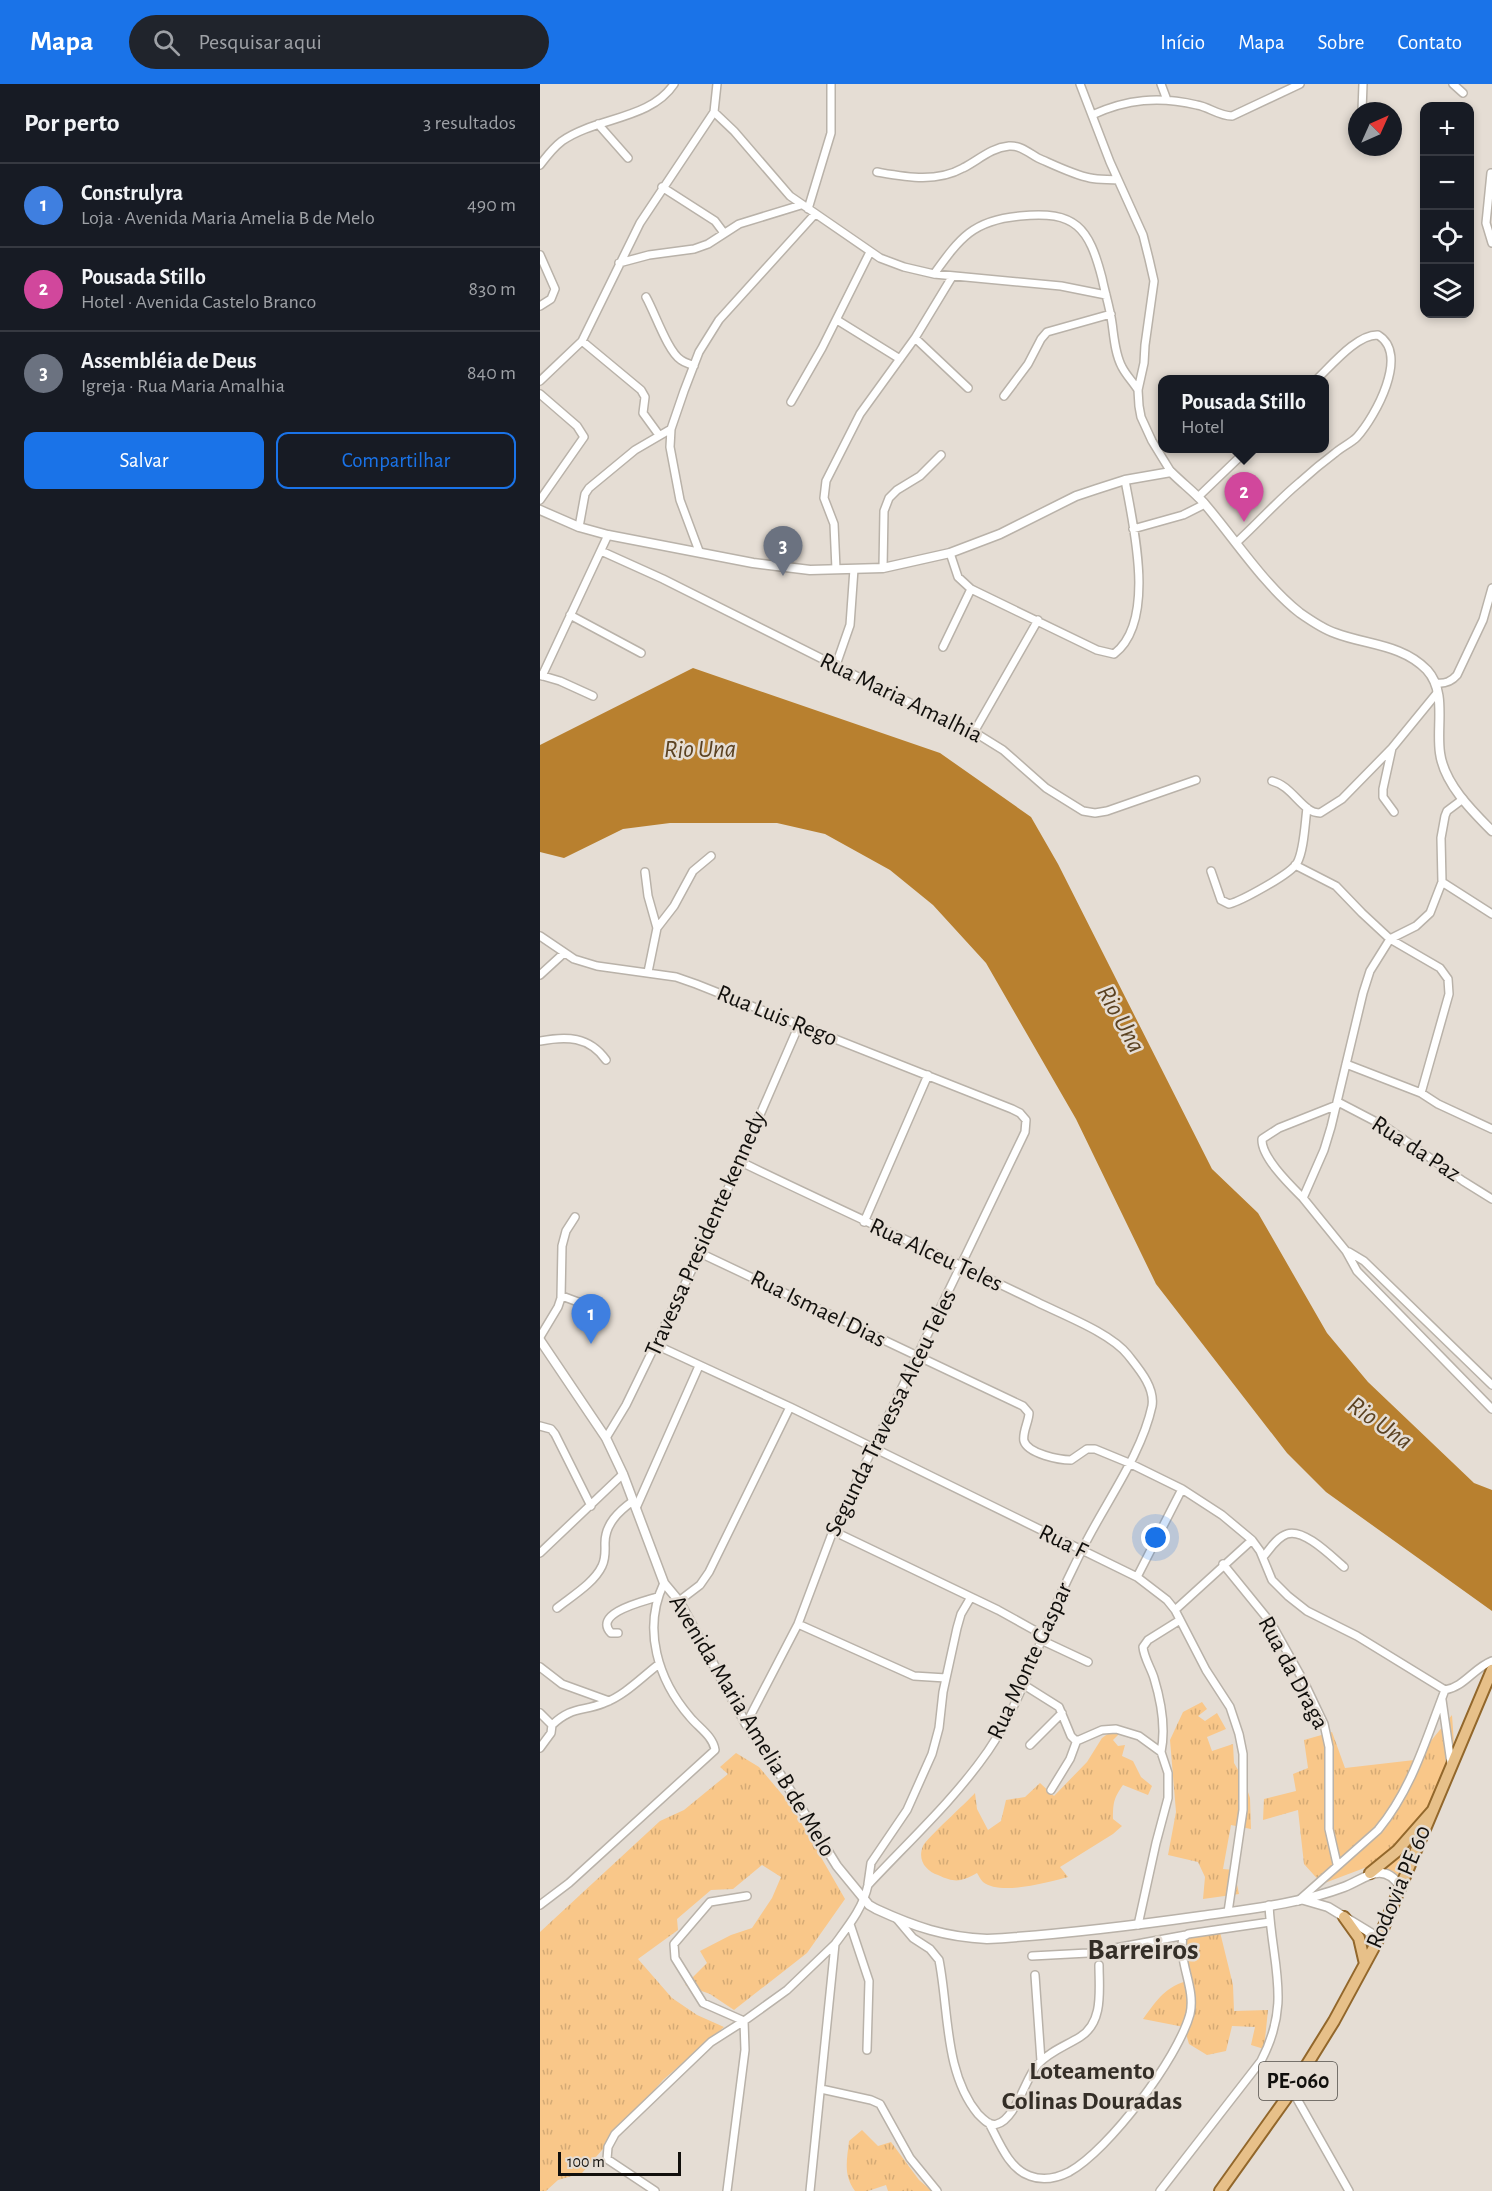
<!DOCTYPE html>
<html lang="pt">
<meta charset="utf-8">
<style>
body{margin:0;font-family:"Alegreya Sans",sans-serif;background:#20242c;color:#f1f3f6}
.controls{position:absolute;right:18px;top:18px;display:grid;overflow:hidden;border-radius:12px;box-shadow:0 3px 9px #0003}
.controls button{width:54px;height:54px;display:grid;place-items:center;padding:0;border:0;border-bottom:2px solid #363941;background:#171b24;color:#f1f3f6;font:30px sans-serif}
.compass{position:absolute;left:808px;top:18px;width:54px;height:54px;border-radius:50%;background:#171b24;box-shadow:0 3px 9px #0003;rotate:45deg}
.scale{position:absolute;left:18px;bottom:15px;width:123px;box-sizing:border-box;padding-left:6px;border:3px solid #110f0c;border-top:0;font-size:16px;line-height:21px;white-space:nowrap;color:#110f0c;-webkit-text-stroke:4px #e5ddd4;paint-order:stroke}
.you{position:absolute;left:616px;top:1454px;width:21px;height:21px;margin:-15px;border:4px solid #fff;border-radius:50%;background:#1a73e8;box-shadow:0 0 0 9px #1a73e833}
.badge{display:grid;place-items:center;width:39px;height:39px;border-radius:50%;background:#1a73e8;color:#fff;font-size:20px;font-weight:700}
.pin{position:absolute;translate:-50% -50px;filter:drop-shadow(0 2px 3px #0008)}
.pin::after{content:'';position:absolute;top:32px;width:21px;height:18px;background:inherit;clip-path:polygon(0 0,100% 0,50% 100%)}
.popup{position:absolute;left:618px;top:291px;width:171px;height:78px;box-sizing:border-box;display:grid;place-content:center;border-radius:12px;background:#171b24;filter:drop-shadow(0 2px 4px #0005);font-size:20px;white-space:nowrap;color:#9ea1a6}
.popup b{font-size:22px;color:#f1f3f6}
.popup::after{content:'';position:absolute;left:50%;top:100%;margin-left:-12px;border:12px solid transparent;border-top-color:#171b24}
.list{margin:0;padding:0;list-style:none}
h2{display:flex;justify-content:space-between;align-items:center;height:78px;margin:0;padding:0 24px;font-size:26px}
h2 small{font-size:20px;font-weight:400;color:#9ea1a6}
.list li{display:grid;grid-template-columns:39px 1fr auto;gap:18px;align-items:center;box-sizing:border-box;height:84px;padding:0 24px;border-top:2px solid #363941}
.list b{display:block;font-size:22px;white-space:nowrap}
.list p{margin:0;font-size:20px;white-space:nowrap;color:#9ea1a6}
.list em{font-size:20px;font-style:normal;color:#9ea1a6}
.actions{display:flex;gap:12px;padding:18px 24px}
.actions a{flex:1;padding:14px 0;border:2px solid #1a73e8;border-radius:12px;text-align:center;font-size:21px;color:#1a73e8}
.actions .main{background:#1a73e8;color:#fff}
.icon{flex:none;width:33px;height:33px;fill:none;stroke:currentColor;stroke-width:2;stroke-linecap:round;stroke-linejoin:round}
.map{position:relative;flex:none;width:952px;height:2107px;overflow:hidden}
header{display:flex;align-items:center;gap:36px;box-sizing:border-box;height:84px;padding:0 30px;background:#1a73e8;color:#fff}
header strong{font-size:28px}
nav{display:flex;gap:33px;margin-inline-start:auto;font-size:21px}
.search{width:420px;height:54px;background:#20242c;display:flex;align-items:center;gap:15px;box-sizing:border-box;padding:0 21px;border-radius:33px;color:#9ea1a6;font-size:22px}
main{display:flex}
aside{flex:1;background:#171b24}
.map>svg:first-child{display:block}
</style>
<header>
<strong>Mapa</strong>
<div class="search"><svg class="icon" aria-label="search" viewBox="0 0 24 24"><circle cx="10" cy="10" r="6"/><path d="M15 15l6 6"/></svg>Pesquisar aqui</div>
<nav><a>Início</a><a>Mapa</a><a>Sobre</a><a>Contato</a></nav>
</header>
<main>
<aside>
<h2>Por perto<small>3 resultados</small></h2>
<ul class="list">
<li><span class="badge" style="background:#3f7fe0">1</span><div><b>Construlyra</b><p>Loja · Avenida Maria Amelia B de Melo</p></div><em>490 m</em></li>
<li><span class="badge" style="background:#d1479c">2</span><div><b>Pousada Stillo</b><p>Hotel · Avenida Castelo Branco</p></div><em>830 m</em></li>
<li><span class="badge" style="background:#6b7280">3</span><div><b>Assembléia de Deus</b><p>Igreja · Rua Maria Amalhia</p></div><em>840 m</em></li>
</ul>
<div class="actions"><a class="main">Salvar</a><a>Compartilhar</a></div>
</aside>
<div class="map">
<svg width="952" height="2107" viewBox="0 0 952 2107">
<defs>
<pattern id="grass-tufts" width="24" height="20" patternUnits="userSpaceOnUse" patternTransform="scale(1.5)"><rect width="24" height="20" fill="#f9c789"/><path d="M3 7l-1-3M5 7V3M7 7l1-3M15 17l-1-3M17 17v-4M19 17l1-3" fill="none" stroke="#d4aa75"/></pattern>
</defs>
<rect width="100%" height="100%" fill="#e5ddd4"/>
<path fill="url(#grass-tufts)" d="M 662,1618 L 667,1625 L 658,1632 L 665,1637 L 677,1629 L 686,1645 L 667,1653 L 672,1667 L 693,1660 L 694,1679 L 704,1696 L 710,1714 L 711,1745 L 691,1741 L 683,1785 L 694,1786 L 699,1810 L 663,1815 L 665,1793 L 658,1778 L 628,1771 L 636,1728 L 630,1656 L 643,1628 Z
M 912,1631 L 914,1660 L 890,1721 L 873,1743 L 848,1771 L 835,1780 L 782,1800 L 764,1780 L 758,1726 L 723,1736 L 724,1715 L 756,1707 L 753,1690 L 768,1684 L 764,1656 L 792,1648 L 805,1684 L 883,1675 L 890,1658 Z
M 581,1648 L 573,1656 L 578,1662 L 585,1661 L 582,1672 L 593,1677 L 601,1693 L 612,1702 L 608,1711 L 583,1701 C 574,1714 573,1718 573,1735 L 582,1742 L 573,1750 L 520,1783 L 528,1793 C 509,1798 460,1812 443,1798 C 440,1795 439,1792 437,1789 C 421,1798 415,1799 398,1791 C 386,1787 377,1776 383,1762 C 387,1754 426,1719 435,1709 L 437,1725 L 448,1746 L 461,1737 L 466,1716 L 485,1713 L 500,1699 L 514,1712 L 547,1678 L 562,1654 L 569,1649 Z
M 196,1669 L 219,1683 L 251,1721 L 305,1815 L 267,1869 L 194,1926 L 170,1910 L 145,1901 L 167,1879 L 160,1867 L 191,1851 L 212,1844 L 232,1814 L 241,1793 L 222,1781 L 193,1805 L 171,1806 L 137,1835 L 138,1846 L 98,1875 L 132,1914 L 157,1931 L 184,1943 L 123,1996 L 42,2089 L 18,2096 L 6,2107 L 0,2107 L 0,1848 L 120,1737 L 144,1726 L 188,1690 L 180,1683 Z
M 869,1763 L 857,1793 L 853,1787 L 842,1786 L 852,1780 Z
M 680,1848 L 693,1901 L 694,1927 L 728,1926 L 724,1965 L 711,1961 L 715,1943 L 692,1942 L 686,1967 L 667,1971 L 649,1960 L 644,1943 L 603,1935 C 618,1915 625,1902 651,1896 L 646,1876 L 645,1854 Z
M 322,2046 L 338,2062 L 351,2058 L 379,2096 L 392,2107 L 348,2107 L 346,2101 L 328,2107 L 315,2107 C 303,2091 307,2076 309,2057 Z"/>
<path fill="#b8802f" d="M 153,584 L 400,669 L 491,733 L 518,780 L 672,1085 L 718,1129 L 787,1249 L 828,1298 L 934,1399 L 952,1406 L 952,1527 L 786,1408 L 747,1369 L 616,1200 L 536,1035 L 446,879 L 393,821 L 350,786 L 285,750 L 237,739 L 130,739 L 83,745 L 24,774 L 0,768 L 0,661 Z"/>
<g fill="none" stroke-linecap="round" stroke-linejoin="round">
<defs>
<path id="minor" d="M 540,0 L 570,78 L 603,151 L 609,175 L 614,197 L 605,261 L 604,279 L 598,306 L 599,322 L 601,333 L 612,357 L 631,388
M 621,0 L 627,16
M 913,0 L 923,9
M 822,27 L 823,0
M 174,28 L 194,47 L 250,112 L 340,174 L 364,183 L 394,190 L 521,202 L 566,211
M 552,31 C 587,15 619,12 657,21 C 669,23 679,32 692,32 L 760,0
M 58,40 L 88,74
M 0,81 C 6,73 14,63 22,57 C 56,33 110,36 134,0
M 337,88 C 366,93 396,99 423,84 C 439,76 450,64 469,62 C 480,61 489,69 498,74 C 514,81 534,91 550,94 C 559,96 569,95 578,96
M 951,89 L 946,139 L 952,159
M 122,103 L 175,137 L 184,149
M 268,125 L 291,49 L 291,0
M 0,171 L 15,205 L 11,215 L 0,222
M 79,179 L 109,171 L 154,165 L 168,160 L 199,140 L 261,121
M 394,190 C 420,154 433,136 480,132 C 536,126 549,144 562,194 C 565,209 570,224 572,239 C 574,253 575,270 582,283 C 586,291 593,298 598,306
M 106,213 C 115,229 128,268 141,276 C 145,279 150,280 154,282
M 297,236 L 360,275
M 375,254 L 428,304
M 42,257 L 101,306 L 105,313 L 103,329 L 119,351
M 0,297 L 42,257 L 100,139 L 174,28 L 177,0
M 0,310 L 37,342 L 44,353 L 0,416
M 464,312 L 488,280 L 501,255 L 507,248 L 571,230
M 251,318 L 282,264 L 330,168
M 658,413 L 709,364
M 39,443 L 45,410 L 49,404 L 95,366 L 131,345
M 593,445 L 643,431 L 665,420
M 696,459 C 718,439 737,417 760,398 C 771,388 783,378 795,369 C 802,363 811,359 817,353 C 835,333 870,270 838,251 C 817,250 791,282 776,296
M 61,467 L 123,495 L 382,625 L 434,648 L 463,666 L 506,704 L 543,727 L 555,729 L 567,727 L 656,696
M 159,467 L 140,416 L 130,363 L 131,345 L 144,307 L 159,268 L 179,236 L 275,130
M 343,484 L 344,427 L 349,414 L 357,406 L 380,392 L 401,371
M 296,485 L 294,440 L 284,414 L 286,397 L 320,330 L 375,254 L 412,193
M 431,505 L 557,566 L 574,570 C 617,537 593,441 585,396
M 30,531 L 101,569
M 403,563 L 431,505 L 418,493 L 410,469
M 296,581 L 310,541 L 314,485
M 0,591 L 20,597 L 53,612
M 2,592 L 68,451
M 896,599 C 905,600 911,598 917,591 L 943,536 L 952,504
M 434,648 L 498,536
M 852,664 L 843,705 L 843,713 L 854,728
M 732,697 C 753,702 762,729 780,729 L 802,715 L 852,664 L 897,609
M 923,715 L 907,727 L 905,732 L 901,754 L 902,798 L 890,829 L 876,842 L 850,855 L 830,887 L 823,909 L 791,1043 L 784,1066 L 763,1114 L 806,1167 L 817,1187 L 952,1325
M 755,781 L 796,802 L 822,829 L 850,855 L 900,884 L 908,895 L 909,910 L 881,1009
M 671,787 L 681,816 L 689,820 C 701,817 751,790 757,779 C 764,767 765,739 767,724
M 105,788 L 108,812 L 117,844 L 108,888
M 902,798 L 952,830
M 117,844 L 134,822 L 153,787 L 171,772
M 0,852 L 34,875 L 57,882 L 136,893 L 156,900 L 472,1025 L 480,1029 L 486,1036 L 485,1048 L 293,1447 L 258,1540 L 206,1640
M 0,891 L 24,869
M 0,957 C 26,952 49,952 66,976
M 806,980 L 881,1009 L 898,1020 L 952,1045
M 798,1018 L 846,1043 L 923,1097 L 952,1115
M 199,1077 C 298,1125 398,1170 497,1218 C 523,1231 571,1249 588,1271 C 599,1285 615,1303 612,1322 C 601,1373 562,1423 540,1470 C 527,1497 513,1524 503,1552 C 488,1591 472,1632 448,1667 C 414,1716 369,1757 328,1801 C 323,1824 309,1841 295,1860 L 270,2107
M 763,1114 C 750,1101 721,1073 722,1055 L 739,1044 L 797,1021
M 324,1138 L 388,991
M 809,1168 L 824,1177 L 952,1301
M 160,1169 L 483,1322 L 489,1329 C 489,1337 482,1349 484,1357 C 488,1370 520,1376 531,1376 L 547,1365 L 555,1365 L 589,1379 L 642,1405 L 682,1431 L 712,1456 L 720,1467 L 732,1496 L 748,1512 L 767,1527 L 817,1552 L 905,1606
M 22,1212 L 38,1218 L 55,1230
M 0,1253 L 18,1223 L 21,1214 L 22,1162 L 26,1147 L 35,1133
M 116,1261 L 250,1323 L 597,1493 L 627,1516 L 635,1526 L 666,1586 L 690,1623 L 699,1650 L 703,1670 L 703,1726 L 688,1828
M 0,1342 L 11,1345 L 15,1350 L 51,1422
M 66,1354 L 86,1321 L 160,1169 L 259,941
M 96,1424 L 159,1282
M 293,1447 L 458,1526 L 503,1551
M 0,1469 L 83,1390
M 723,1473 C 730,1465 737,1453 747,1450 C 764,1444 792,1473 804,1483
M 683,1480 L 731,1539 L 764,1598 L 784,1640 L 789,1663 L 789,1745 L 797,1780
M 597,1493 L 642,1405
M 139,1517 L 160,1501 L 169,1488 L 250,1323
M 17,1524 C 32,1512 54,1499 62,1482 C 66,1474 65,1467 65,1459 C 65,1440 79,1427 93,1417
M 635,1526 L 712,1456
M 258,1540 L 374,1592 L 406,1594
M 78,1549 L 71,1549 C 52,1529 105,1517 117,1513
M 501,1556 L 548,1578
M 0,1583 L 22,1600 L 69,1617
M 484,1601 L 519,1623 L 531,1652 L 535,1656 L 539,1656 L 562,1646 L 576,1645 L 599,1652 L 621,1668 L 628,1689 L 628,1714 L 616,1759 L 598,1841
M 905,1606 C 924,1603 934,1584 952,1577
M 902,1616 L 911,1679
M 0,1629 L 12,1641
M 490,1661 L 522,1629
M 0,1664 L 11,1649 L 12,1641 C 32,1622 42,1628 64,1619 C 84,1612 102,1593 119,1580
M 621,1668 C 626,1644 621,1617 614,1594 C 611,1584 604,1574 603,1563 L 608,1556 L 640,1536
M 511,1706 L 530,1675 L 537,1656
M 328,1800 L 331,1779 L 367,1726 L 392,1670 L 399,1644 L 403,1608 L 417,1544 L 421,1530 L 431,1513
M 758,1817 L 838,1746 C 872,1705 886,1655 905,1606
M 0,1821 L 29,1799 L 175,1666 C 173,1652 158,1643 150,1633 C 118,1596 102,1545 124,1499
M 357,1835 L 373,1854 L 390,1865 L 399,1876 C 409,1926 404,1989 438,2030 C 443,2035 450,2043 457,2040 C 476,2035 485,1994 498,1980 C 509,1968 525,1962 540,1953 C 564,1938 559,1906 559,1881
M 310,1840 L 329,1897 L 327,1966
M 492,1872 L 548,1869 L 646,1851
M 495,1891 L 501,1977
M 281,2005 L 331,2016 L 340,2020 L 370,2074 L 397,2107
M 752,2006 L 809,2107
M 449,2039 C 459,2058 469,2085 490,2092 C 503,2097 517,2094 529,2088 C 569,2066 638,1974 650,1930 C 656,1904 638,1879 643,1853 L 648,1850 L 730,1838
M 115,2107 L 67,2075 L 68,2063 L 75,2050 L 171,1958 L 204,1937 L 247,1906 L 295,1860
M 187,2107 L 205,1966 L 204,1937 L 163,1919 L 135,1874 L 134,1860 L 170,1818 L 207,1812
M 620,2107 L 721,1977 C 752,1918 732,1882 729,1821"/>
<path id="tertiary" d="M 0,426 L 39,443 L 68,451 L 213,479 L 270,486 L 343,484 L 410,469 L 460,450 L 536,412 L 557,405 L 585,396 L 631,388 C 642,399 654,408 664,419 C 694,454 724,501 760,529 C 770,536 783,545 795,549 C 826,561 862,560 887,586 C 907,608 896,642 900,669 C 904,699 931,726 952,747
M 0,1256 L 66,1354 L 83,1390 L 124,1499 L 139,1517 L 206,1640 L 240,1690 L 297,1782 L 329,1821 L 336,1825 C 375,1843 405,1853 447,1855 C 518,1851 590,1842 661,1832 C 709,1825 759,1820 804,1803 C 825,1795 842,1776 860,1802
M 764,1816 L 788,1823 L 839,1854"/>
<path id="primary" d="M 830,1789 L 857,1767 L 893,1726 L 952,1586
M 804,1833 L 819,1854 L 825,1880
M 680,2107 L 745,2016 L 794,1937 L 839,1854 L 893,1726"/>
</defs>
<use href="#minor" stroke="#b9b2a9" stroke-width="10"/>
<use href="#tertiary" stroke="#b9b2a9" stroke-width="11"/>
<use href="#primary" stroke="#92672b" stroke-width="14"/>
<use href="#minor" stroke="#fff" stroke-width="7"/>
<use href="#tertiary" stroke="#fff" stroke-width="8"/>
<use href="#primary" stroke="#e7c089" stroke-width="10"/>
</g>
<g text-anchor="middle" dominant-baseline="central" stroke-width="5" stroke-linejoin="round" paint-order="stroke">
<rect fill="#e5ddd4" stroke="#514d48" stroke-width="1.5" x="719" y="1978" width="78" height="38" rx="4.5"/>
<g font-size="22" font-weight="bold" fill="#110f0c">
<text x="758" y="1997">PE-060</text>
</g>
<g font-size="24" fill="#110f0c" stroke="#e5ddd4">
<text transform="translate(361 614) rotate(26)">Rua Maria Amalhia</text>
<text transform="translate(237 932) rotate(22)">Rua Luis Rego</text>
<text transform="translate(876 1065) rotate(33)">Rua da Paz</text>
<text transform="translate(166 1150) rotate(-66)">Travessa Presidente kennedy</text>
<text transform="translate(396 1171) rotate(25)">Rua Alceu Teles</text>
<text transform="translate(278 1225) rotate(26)">Rua Ismael Dias</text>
<text transform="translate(351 1329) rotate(-64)">Segunda Travessa Alceu Teles</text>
<text transform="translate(523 1458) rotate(26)">Rua F</text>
<text transform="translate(490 1577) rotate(-65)">Rua Monte Gaspar</text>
<text transform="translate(753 1589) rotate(62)">Rua da Draga</text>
<text transform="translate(212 1642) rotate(59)">Avenida Maria Amelia B de Melo</text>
<text transform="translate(859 1803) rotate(-67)">Rodovia PE 60</text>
</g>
<g font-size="26" font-style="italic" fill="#5b4221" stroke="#e5ddd4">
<text x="160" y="665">Rio Una</text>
<text transform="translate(581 935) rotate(61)">Rio Una</text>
<text transform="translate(840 1339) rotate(35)">Rio Una</text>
</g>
<g font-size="26" font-weight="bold" fill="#342e27" stroke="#e5ddd4">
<text x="552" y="1987">Loteamento<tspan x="552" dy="30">Colinas Douradas</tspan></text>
</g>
<g font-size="30" font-weight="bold" fill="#342e27" stroke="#e5ddd4">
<text x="603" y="1866">Barreiros</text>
</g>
</g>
</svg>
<div class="controls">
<button>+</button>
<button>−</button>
<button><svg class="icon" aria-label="locate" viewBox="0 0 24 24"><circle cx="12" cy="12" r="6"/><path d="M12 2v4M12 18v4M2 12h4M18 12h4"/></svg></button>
<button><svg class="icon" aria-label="layers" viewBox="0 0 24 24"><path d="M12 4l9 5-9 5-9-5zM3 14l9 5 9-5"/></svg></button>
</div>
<svg class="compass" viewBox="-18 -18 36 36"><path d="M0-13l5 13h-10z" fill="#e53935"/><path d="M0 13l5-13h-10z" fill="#9ea1a6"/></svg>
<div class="scale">100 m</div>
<div class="you"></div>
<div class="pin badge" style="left:51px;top:1260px;background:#3f7fe0">1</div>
<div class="pin badge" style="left:704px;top:438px;background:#d1479c">2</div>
<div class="popup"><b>Pousada Stillo</b>Hotel</div>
<div class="pin badge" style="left:243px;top:492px;background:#6b7280">3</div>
</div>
</main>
